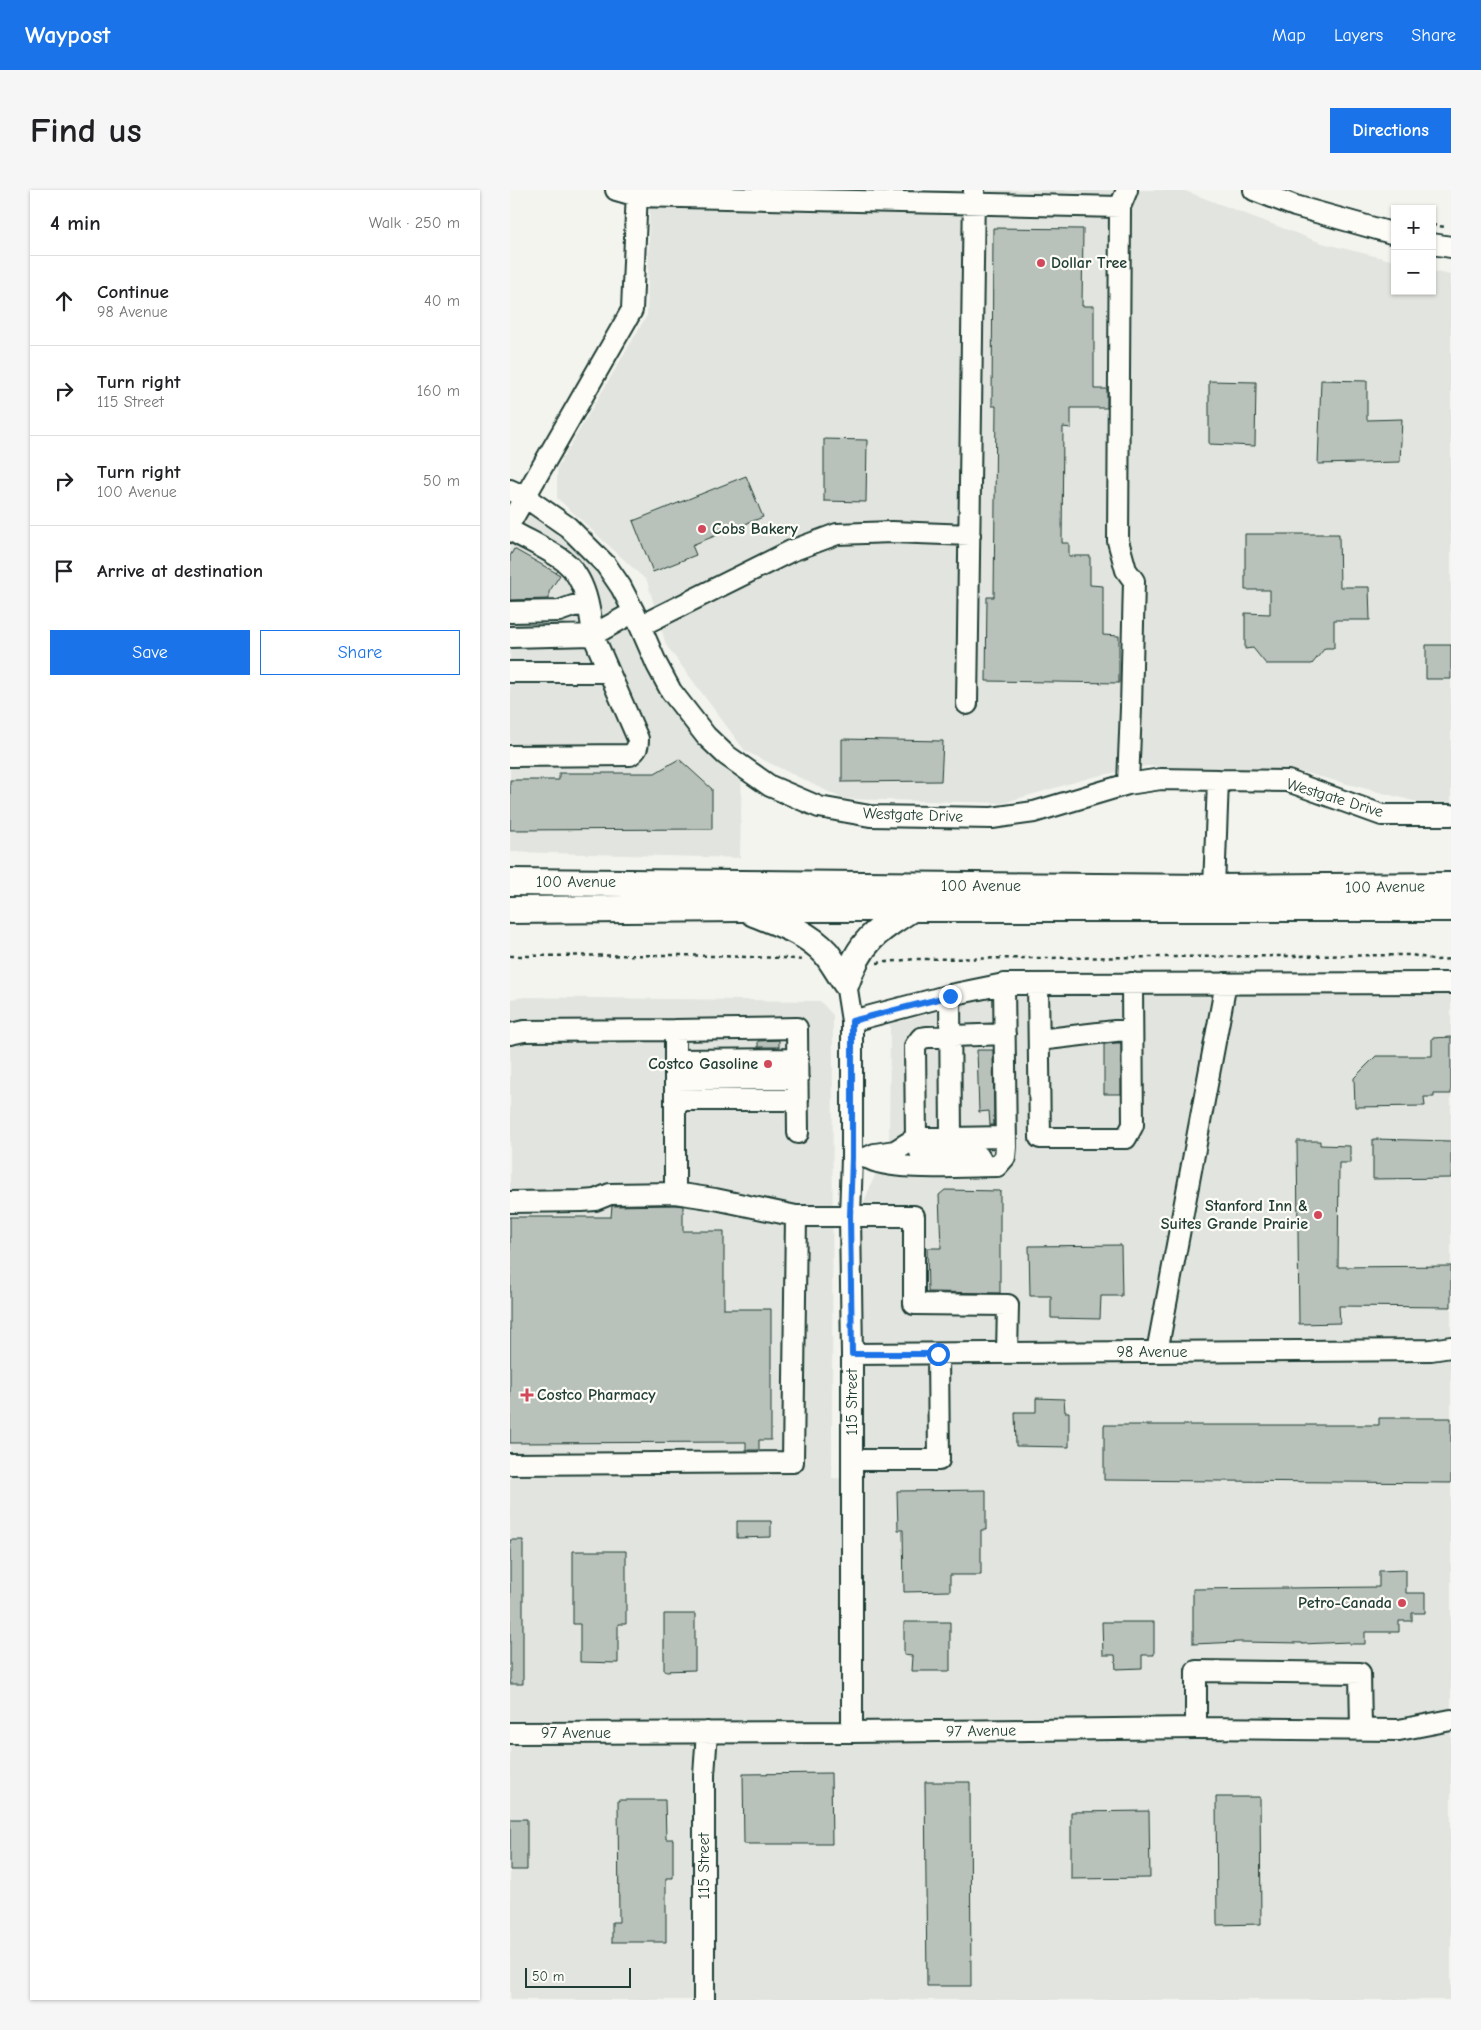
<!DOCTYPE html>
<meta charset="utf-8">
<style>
body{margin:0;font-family:"Comic Neue",sans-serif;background:#f6f6f6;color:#202124}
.controls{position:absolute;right:15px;top:15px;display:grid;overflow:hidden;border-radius:0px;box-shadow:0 1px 4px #0004}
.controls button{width:45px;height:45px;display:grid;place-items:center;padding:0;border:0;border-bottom:1px solid #e0e0e0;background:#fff;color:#202124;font:25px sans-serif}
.scale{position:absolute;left:15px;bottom:12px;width:106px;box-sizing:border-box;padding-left:5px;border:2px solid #1f3d34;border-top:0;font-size:14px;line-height:18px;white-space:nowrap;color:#1f3d34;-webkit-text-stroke:4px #fdfcf7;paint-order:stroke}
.stop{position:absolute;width:15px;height:15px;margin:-11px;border:4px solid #1a73e8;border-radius:50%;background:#fff}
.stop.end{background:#1a73e8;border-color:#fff;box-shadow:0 1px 5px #0008}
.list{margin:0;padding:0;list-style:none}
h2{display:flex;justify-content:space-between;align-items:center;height:65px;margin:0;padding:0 20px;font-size:21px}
h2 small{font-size:16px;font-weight:400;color:#757577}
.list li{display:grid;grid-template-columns:32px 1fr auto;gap:15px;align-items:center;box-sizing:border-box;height:90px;padding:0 20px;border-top:1px solid #e0e0e0}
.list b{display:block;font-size:19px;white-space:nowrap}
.list p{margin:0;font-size:16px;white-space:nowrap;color:#757577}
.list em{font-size:16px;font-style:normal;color:#757577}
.actions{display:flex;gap:10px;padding:15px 20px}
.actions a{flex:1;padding:11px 0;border:1px solid #1a73e8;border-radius:0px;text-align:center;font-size:18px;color:#1a73e8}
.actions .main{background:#1a73e8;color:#fff}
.icon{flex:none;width:28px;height:28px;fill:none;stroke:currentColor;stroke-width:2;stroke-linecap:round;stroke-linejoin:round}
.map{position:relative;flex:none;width:941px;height:1810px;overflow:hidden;border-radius:0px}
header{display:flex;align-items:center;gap:30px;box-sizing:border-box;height:70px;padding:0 25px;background:#1a73e8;color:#fff}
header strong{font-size:24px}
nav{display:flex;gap:28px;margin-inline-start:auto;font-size:18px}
.intro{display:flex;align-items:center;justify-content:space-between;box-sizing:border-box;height:120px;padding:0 30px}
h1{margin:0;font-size:35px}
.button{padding:12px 22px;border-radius:0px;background:#1a73e8;color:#fff;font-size:18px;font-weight:700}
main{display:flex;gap:30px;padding:0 30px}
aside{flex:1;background:#fff;border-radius:0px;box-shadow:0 1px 4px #0004}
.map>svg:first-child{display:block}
</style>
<header>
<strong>Waypost</strong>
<nav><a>Map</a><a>Layers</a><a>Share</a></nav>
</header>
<div class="intro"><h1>Find us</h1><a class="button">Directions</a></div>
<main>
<aside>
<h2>4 min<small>Walk · 250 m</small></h2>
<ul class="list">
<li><svg class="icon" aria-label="ahead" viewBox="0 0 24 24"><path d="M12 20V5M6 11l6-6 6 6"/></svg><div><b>Continue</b><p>98 Avenue</p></div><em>40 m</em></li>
<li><svg class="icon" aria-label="right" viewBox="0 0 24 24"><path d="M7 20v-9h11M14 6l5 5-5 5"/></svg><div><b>Turn right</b><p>115 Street</p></div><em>160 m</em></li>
<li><svg class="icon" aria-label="right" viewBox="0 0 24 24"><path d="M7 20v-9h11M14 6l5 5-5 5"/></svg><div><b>Turn right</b><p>100 Avenue</p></div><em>50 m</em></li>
<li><svg class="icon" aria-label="arrive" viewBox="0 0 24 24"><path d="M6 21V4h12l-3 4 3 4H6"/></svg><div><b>Arrive at destination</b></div></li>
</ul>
<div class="actions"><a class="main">Save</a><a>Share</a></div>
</aside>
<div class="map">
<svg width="941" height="1810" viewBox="0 0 941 1810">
<rect width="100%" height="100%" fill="#f4f4ef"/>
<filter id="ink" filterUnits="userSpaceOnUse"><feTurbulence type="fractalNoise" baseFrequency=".02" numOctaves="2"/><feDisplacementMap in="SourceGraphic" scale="10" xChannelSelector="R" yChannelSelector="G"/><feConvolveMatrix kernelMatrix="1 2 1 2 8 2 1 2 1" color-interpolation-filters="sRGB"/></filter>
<g filter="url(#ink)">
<path fill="#e2e5df" d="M 140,0 L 673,0 L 812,53 L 885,71 L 885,101 L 922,101 L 922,81 L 941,85 L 941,614 L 915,614 L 791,582 L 637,576 L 579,588 L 493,613 L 333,609 L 235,561 L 156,455 L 137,391 L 47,308 L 47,278 L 137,125 Z
M 0,300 L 96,375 L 147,475 L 232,576 L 230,668 L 0,662 Z
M 941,804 L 941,1810 L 0,1810 L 0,809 L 14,807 L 310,811 L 323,825 L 322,1288 L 354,1290 L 351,1019 L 379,951 L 380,834 L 490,805 Z"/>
<path fill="#b9c1bb" stroke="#1f3d34" d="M 483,38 L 573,39 L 572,116 L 584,116 L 584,199 L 597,199 L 597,218 L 561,218 L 561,238 L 553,237 L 552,353 L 559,353 L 559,366 L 580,366 L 580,395 L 593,396 L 593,445 L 609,446 L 609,493 L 476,491 L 477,407 L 484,407 L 486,216 L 482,216 Z
M 811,190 L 857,191 L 857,230 L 892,229 L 890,272 L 808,274 Z
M 699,191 L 746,192 L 745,256 L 699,254 Z
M 314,249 L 357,250 L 356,312 L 314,311 Z
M 236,286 L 253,327 L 182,355 L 186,365 L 143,382 L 123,331 Z
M 735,344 L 829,344 L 830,397 L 859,397 L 860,430 L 824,430 L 824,458 L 815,458 L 802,474 L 756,474 L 743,458 L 735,459 L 735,423 L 760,424 L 760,400 L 735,400 Z
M 4,359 L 50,385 L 39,402 L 39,409 L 0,410 L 0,366 Z
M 916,455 L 941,455 L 941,489 L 916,489 Z
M 332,549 L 433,551 L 431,591 L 332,592 Z
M 169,569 L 202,599 L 202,639 L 0,640 L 0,590 L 49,590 L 49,583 L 145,583 Z
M 941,847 L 941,904 L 924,904 L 924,907 L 914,907 L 915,916 L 845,917 L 844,888 L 866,866 L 922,866 L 922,848 Z
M 269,850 L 269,857 L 248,857 L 248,851 Z
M 607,853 L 611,853 L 611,904 L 594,904 L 594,854 Z
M 467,860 L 483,860 L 484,935 L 480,935 L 479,921 L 469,922 Z
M 863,949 L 941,951 L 941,988 L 863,989 Z
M 787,951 L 810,951 L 810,955 L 840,956 L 840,973 L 829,973 L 828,1077 L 941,1076 L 941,1117 L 829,1116 L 830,1133 L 789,1134 Z
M 435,1000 L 490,1001 L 490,1103 L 418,1102 L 417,1058 L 431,1058 L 429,1005 Z
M 164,1015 L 173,1016 L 173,1041 L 214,1041 L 214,1119 L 261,1119 L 261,1250 L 249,1250 L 249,1260 L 236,1260 L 236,1252 L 0,1253 L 0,1027 L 101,1027 L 102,1016 Z
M 611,1055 L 612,1106 L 591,1106 L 590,1129 L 541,1128 L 541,1106 L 520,1106 L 519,1056 Z
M 526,1208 L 554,1209 L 555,1222 L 559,1222 L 559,1257 L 506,1256 L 505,1222 L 526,1222 Z
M 869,1228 L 941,1228 L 941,1293 L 594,1290 L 594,1235 L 869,1235 Z
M 476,1300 L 476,1340 L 471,1340 L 471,1385 L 440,1385 L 440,1401 L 394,1402 L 393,1340 L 388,1340 L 387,1301 Z
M 227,1331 L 261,1331 L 261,1347 L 227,1348 Z
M 0,1350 L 13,1350 L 13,1494 L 0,1494 Z
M 63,1361 L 116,1361 L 116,1434 L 108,1434 L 108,1473 L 70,1472 L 70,1434 L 63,1434 Z
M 896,1380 L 896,1403 L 915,1403 L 915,1423 L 902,1423 L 902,1431 L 889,1431 L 889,1442 L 855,1442 L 855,1454 L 839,1454 L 839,1452 L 792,1454 L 792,1453 L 730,1452 L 683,1454 L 683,1399 L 869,1397 L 869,1381 Z
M 154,1424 L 185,1424 L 185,1480 L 154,1481 Z
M 394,1432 L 440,1432 L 440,1481 L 401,1481 L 402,1466 L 394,1465 Z
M 592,1432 L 644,1432 L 644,1465 L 632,1465 L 632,1478 L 606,1479 L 605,1465 L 593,1465 Z
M 321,1583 L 322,1654 L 234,1654 L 233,1584 Z
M 415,1592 L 460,1592 L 461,1796 L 417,1796 Z
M 706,1607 L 750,1607 L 751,1734 L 707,1735 Z
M 108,1610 L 155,1610 L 156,1649 L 163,1649 L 163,1688 L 156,1688 L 156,1752 L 102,1752 L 102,1732 L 109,1732 Z
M 639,1621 L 640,1688 L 561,1689 L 561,1622 Z
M 0,1629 L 17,1629 L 17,1680 L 0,1680 Z"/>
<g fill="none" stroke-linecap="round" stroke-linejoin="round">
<defs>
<path id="minor" d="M 106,0 L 127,6 L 610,17
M 617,0 L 610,17 L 608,351 L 616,380 L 624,391 L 621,518 L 618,594
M 744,0 L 785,16 L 885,44
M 922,54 L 941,57
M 0,300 L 15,307 L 58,337 L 96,375 L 111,397 L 124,422 L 147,475 L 161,501 L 196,546 L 216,565 L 260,596 L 309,617 L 360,626 L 482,628 L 524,622 L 618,594 L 651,589 L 708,590 L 778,591 L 872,625 L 941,625
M 0,333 L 122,120 L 127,0
M 0,340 C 17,350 38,359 54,371 C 76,388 80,420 83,445 L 0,447
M 0,422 L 49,421 L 63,416 L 78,415
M 130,436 L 281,361 L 327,344 L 382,342 L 460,345
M 0,482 L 98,482
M 457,514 L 464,0
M 0,566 L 120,565 C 127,560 128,557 128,549 L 83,445 L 124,422
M 704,698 L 708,590
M 336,793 L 342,831 L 342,968 L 340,1026 L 342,1164 L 342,1542
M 528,794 L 530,948 L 616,948 L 623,935 L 622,793
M 440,805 L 441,948 L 406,948 L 405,856 L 411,848 L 418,847 L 495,844
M 342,831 L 440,805 L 494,794 L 941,793
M 165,840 L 287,838 L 288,943
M 0,844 L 14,841 L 165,840 L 165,1003
M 529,850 L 622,839
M 165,870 L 288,869
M 165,890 L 288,889
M 165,910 L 288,910
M 441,948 L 496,947
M 420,964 C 428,964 437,965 445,963 C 447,963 450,960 453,960 C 463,958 472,966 472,976
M 356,968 L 365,964 L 385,961 L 406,948 L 410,962
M 358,968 C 379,982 458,976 487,976 L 495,967 L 496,957 L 494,794
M 0,1012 L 72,1011 L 85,1010 L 100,1004 L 165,1003 L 205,1009 L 286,1026
M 647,1162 L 716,793
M 342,1164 L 921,1160 L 941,1157
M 342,1270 L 429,1270 L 428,1164
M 0,1274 L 283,1272 L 286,1026 L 404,1026 L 404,1114 L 498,1115 L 497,1163
M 686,1538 L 686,1481 L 850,1483 L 851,1538
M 0,1543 L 342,1542 L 686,1538 L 889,1540 L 941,1530
M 194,1810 L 194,1585 L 197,1542"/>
<path id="major" d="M 0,692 L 704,698 L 941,696
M 0,720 L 231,718 L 941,718
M 244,723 C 269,733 297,742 316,763 C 323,772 329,783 336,793
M 336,793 C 350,751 366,741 402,718"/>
</defs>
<use href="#minor" stroke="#1f3d34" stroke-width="24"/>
<use href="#major" stroke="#1f3d34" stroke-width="30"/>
<path stroke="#1f3d34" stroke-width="2.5" stroke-dasharray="4 4" stroke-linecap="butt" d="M 922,35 L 935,37
M 0,766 L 168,765 L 274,768 L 293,770
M 367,773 L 405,769 L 901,765 L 927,770 L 941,769"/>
<use href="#minor" stroke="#fdfcf7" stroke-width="20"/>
<use href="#major" stroke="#fdfcf7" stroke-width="26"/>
</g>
</g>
<g fill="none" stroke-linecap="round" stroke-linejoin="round" filter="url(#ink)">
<path stroke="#1a73e8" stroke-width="6" d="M 428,1164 L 342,1164 L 340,1026 L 342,968 L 342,831 L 440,806"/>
</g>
<g fill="#d1495b" stroke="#fdfcf7" stroke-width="2">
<circle cx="531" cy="73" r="5"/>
<circle cx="192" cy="339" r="5"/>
<circle cx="258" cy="874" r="5"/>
<circle cx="808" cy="1025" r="5"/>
<path d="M14.5 1197.5h5v5h5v5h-5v5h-5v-5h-5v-5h5z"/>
<circle cx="892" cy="1413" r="5"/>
</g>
<g text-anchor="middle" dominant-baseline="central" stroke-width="4.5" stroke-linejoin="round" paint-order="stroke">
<g font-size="16" font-weight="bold" fill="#1f3d34" stroke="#fdfcf7" text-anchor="start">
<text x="541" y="73">Dollar Tree</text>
<text x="202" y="339">Cobs Bakery</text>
<text x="248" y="874" text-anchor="end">Costco Gasoline</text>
<text x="798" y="1016" text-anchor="end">Stanford Inn &amp;<tspan x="798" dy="18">Suites Grande Prairie</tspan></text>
<text x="27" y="1205">Costco Pharmacy</text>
<text x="882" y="1413" text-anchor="end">Petro-Canada</text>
</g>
<g font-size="16" fill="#1f3d34" stroke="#fdfcf7">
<text transform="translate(825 608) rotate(17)">Westgate Drive</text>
<text transform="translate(403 625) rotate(2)">Westgate Drive</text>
<text x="66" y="692">100 Avenue</text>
<text x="471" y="696">100 Avenue</text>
<text transform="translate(875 697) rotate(-1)">100 Avenue</text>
<text x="642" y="1162">98 Avenue</text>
<text transform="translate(342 1212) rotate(-90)">115 Street</text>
<text transform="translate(471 1541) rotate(-1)">97 Avenue</text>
<text x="66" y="1543">97 Avenue</text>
<text transform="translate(194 1676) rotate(-90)">115 Street</text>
</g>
</g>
</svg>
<div class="controls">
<button>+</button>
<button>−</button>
</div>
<div class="scale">50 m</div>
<div class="stop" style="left:428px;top:1164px"></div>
<div class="stop end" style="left:440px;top:806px"></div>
</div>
</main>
